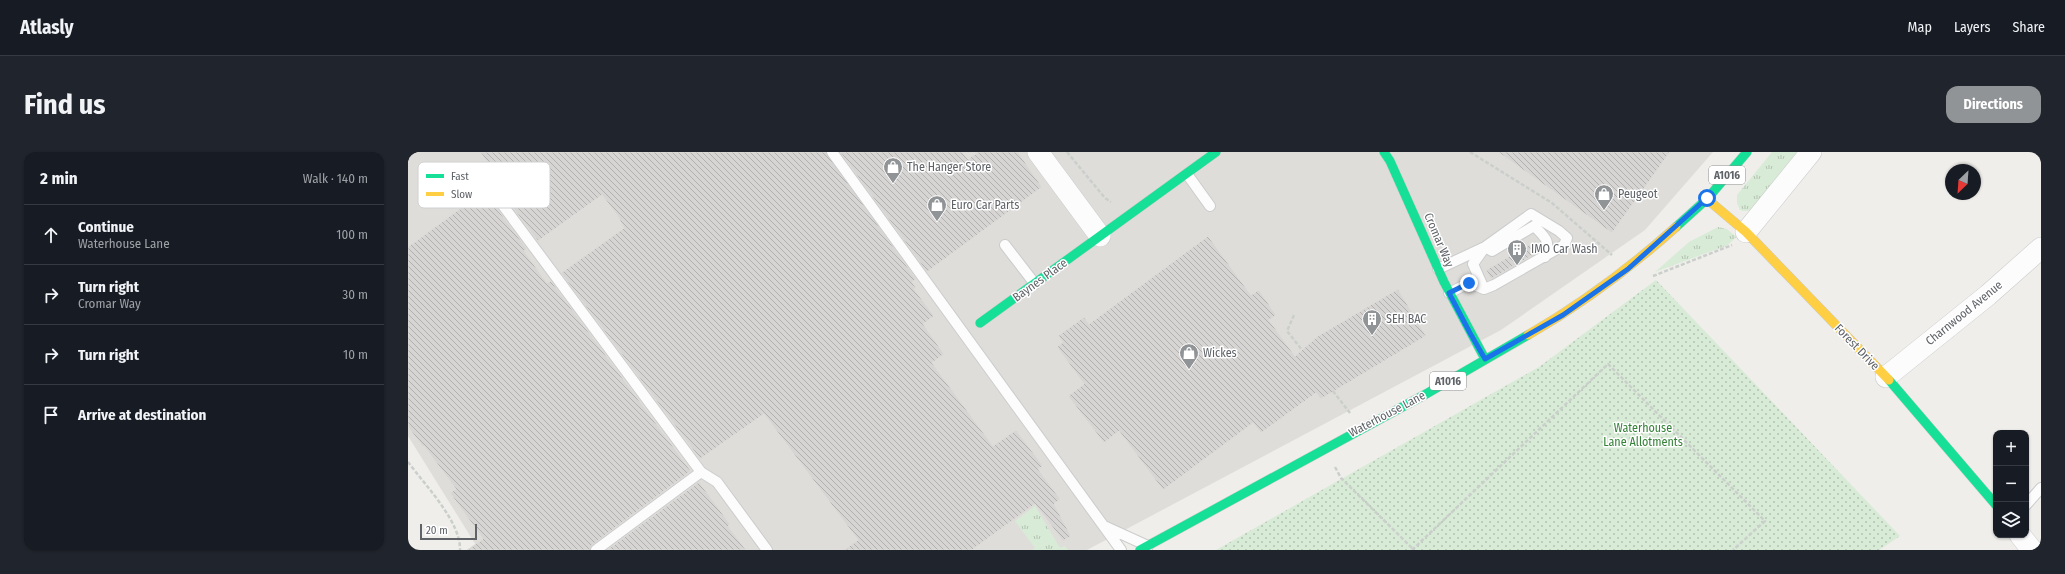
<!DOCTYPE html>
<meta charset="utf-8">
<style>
body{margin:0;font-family:"Fira Sans Condensed",sans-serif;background:#20242c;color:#f1f3f6}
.controls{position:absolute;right:12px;bottom:12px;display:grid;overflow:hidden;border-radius:8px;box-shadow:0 1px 3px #0004}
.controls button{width:36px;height:36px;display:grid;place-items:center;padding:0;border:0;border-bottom:1px solid #363941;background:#171b24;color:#f1f3f6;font:20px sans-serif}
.compass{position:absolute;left:1537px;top:12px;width:36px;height:36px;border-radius:50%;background:#171b24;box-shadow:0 1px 3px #0004;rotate:205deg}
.scale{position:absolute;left:12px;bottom:10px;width:57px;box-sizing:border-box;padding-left:4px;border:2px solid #5f6368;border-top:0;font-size:11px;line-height:14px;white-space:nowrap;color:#5f6368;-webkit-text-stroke:3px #fff;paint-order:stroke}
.stop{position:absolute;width:12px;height:12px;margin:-9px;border:3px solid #1a73e8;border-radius:50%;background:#fff}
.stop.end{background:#1a73e8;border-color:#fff;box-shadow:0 1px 4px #0008}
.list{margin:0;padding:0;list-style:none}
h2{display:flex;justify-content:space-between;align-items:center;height:52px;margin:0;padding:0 16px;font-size:17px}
h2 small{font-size:13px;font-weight:400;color:#9ea1a6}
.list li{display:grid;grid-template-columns:26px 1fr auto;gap:12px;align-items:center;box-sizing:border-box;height:60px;padding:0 16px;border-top:1px solid #363941}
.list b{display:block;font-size:15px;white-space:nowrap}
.list p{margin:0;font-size:13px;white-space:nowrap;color:#9ea1a6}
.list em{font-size:13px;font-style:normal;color:#9ea1a6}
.icon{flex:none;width:22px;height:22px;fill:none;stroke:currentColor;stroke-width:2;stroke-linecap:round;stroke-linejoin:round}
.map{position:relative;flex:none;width:1633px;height:398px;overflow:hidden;border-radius:12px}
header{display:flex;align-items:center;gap:24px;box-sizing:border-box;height:56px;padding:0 20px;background:#171b24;border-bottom:1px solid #363941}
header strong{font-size:19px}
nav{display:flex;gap:22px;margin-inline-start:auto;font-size:14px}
.intro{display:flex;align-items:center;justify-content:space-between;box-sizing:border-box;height:96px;padding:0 24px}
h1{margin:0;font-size:28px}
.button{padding:10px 18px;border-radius:12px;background:#919496;color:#fff;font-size:14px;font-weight:700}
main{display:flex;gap:24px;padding:0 24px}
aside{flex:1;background:#171b24;border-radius:12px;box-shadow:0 1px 3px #0004}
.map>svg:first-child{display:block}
</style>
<header>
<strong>Atlasly</strong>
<nav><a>Map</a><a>Layers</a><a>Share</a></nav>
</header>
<div class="intro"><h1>Find us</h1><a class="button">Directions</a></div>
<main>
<aside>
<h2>2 min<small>Walk · 140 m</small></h2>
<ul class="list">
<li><svg class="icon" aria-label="ahead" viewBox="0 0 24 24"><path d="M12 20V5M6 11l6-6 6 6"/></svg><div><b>Continue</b><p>Waterhouse Lane</p></div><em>100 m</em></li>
<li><svg class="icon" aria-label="right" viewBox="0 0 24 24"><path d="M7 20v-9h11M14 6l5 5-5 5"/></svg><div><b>Turn right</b><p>Cromar Way</p></div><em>30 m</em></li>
<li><svg class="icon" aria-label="right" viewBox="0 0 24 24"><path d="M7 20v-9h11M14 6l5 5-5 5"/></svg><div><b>Turn right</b></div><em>10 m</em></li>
<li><svg class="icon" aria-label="arrive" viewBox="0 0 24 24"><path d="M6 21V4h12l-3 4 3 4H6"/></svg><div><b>Arrive at destination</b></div></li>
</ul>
</aside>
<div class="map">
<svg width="1633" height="398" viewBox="0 0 1633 398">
<defs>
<pattern id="grass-tufts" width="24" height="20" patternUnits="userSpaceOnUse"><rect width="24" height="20" fill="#d8ebd6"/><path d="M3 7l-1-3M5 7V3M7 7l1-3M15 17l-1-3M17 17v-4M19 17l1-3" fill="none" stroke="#b2c2b1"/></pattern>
<pattern id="garden-dots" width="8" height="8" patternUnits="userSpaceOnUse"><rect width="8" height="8" fill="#d8ebd6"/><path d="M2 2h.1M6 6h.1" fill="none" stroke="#b2c2b1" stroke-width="1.8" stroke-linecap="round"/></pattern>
<pattern id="building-back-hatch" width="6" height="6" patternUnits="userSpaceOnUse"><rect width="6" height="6" fill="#d6d5d3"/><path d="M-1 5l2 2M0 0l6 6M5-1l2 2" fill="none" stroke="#b1b0af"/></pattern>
</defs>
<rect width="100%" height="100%" fill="#efeeea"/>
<path fill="#dfddda" d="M 0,0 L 1305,0 L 1237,78 L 1093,178 L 679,398 L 71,398 L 0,284 Z"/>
<path fill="url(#grass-tufts)" d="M 1364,0 L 1389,0 L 1353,51 C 1346,56 1341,61 1332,58 L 1329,51 L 1329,43 Z
M 1310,75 L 1319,77 L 1328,85 L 1320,93 L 1247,120 L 1281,90 Z
M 627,354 L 652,396 L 657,394 L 660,398 L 624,398 L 627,396 L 607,369 Z"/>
<path fill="url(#garden-dots)" d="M 1248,128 L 1492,384 L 1471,398 L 808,398 L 1131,215 Z"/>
<path fill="url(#building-back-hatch)" stroke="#deddd9" d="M 72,0 L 418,0 L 508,127 L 504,130 L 508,136 L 506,137 L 526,164 L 515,172 L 536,202 L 524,211 L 585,294 L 608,278 L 635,314 L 630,317 L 652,347 L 646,352 L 663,384 L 655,389 L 627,352 L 564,398 L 436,398 L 450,388 L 356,262 L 292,307 L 153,121 L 216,76 L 209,63 L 194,43 L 130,89 L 86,31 L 92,27 Z
M 432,0 L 554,0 L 560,7 L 570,0 L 610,0 L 634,35 L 519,120 Z
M 1090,0 L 1262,0 L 1204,81 Z
M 76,39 L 119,97 L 116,99 L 139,131 L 143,129 L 283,319 L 184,393 L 182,398 L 59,398 L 75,387 L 42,341 L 48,337 L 16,294 L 15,295 L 0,275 L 0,95 Z
M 800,84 L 843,143 L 851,138 L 868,163 L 861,168 L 887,204 L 910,184 L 990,137 L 1018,184 L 913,247 L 908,241 L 853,281 L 845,271 L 755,338 L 711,279 L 696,291 L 660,244 L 676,232 L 649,195 L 655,190 L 650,184 L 676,165 L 681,172 Z
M 1128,89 L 1133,97 L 1132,99 L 1083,127 L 1078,118 Z
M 291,330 L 322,372 L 320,374 L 338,398 L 199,398 Z"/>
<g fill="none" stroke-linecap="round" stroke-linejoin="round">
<defs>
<path id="lane" d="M 424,0 L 713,398
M 779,22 L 802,54
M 76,28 L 293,320 L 309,330 L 359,398
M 597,93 L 627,132
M 1077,95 L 1084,99 L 1126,74 C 1137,85 1143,89 1137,105
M 1030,117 L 1077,95 L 1123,62 L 1151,79 L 1159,86 L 1156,93 L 1086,133 L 1076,137 L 1061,131 L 1041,141
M 1076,137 L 1065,112 L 1077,95
M 1618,353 L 1633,336
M 696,374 L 740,394
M 188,398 L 293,320"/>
<path id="street" d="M 630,0 L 692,84
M 1338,80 L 1403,0
M 1478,225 L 1580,143 L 1633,96
M 1612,383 L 1624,398"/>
<path id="fast" d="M 976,0 L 982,9 L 1036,130 L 1077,207
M 1268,75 L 1299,47 L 1339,0
M 572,171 L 808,0
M 1481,228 L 1588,353
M 732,398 L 1018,242 L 1120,183"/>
<path id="slow" d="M 1299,47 L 1338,80 L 1481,228
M 1120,183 C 1174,152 1222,116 1268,75"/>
</defs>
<use href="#lane" stroke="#cbcccc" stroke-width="12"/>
<use href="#street" stroke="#cbcccc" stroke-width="22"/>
<use href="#fast" stroke="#cacacb" stroke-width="10"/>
<use href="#slow" stroke="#cacacb" stroke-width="10"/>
<path stroke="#cacfcc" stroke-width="2.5" stroke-dasharray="4 2" stroke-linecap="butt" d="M 659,0 L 697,46 L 703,50
M 1062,0 L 1144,51 L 1204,103
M 1245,124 L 1324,93
M 886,163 L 879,179 L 894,198
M 925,239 L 942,261
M 0,310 C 17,333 53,370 52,398
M 927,315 L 933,326 L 1006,398
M 1004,398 L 1200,212 L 1357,369 L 1325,398"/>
<use href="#lane" stroke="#fdfcfc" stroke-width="10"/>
<use href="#street" stroke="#fdfcfc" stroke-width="21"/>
<use href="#fast" stroke="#16e098" stroke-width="9"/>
<use href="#slow" stroke="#ffcf43" stroke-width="9"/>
</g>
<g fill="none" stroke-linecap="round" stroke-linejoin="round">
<path stroke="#1a73e8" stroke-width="5" d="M 1061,131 L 1041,141 L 1062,181 L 1077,207 L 1155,163 L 1220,117 L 1299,46"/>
</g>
<defs>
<symbol id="shop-pin" viewBox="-11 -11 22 30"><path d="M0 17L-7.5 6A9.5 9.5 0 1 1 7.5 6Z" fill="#919496" stroke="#fff"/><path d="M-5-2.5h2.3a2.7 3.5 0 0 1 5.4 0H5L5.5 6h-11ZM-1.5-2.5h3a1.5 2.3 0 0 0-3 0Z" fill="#fff"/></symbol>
<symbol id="building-pin" viewBox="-11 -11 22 30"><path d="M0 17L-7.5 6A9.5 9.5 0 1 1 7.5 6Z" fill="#919496" stroke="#fff"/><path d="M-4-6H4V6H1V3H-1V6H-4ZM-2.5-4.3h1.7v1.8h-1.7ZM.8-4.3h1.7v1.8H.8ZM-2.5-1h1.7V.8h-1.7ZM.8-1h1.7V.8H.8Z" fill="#fff"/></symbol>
</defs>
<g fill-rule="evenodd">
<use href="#shop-pin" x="474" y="4" width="22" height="30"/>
<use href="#shop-pin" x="1185" y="31" width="22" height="30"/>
<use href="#shop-pin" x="518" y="42" width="22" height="30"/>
<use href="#building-pin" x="1098" y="86" width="22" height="30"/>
<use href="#building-pin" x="953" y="156" width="22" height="30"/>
<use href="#shop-pin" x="770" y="190" width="22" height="30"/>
</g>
<g text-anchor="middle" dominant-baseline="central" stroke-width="3" stroke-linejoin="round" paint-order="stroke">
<g fill="#fff" stroke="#8f9295" stroke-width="1">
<rect x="1301" y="14" width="36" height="18" rx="3"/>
<rect x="1022" y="220" width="36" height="18" rx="3"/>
</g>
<g font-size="11" font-weight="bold" fill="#5f6368">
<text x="1319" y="23">A1016</text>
<text x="1040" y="229">A1016</text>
</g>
<g font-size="12" fill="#5f6368" stroke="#fff" text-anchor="start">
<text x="499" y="15">The Hanger Store</text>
<text x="1210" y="42">Peugeot</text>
<text x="543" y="53">Euro Car Parts</text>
<text x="1123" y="97">IMO Car Wash</text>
<text x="978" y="167">SEH BAC</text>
<text x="795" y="201">Wickes</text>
</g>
<g font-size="12" fill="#5f6368" stroke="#fff">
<text transform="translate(1031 88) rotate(67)">Cromar Way</text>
<text transform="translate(632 128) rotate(-36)">Baynes Place</text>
<text transform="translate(1556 161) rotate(-39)">Charnwood Avenue</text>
<text transform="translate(1449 195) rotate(46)">Forest Drive</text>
<text transform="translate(979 262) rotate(-28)">Waterhouse Lane</text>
</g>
<g font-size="12" fill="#348238" stroke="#fff">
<text x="1235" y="276">Waterhouse<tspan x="1235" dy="14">Lane Allotments</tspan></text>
</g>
</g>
<rect x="10" y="10" width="132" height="46" rx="6" fill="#fff" stroke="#cfd0d2" stroke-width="1"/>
<rect x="18" y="22" width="18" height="4" fill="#16e098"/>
<rect x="18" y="40" width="18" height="4" fill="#ffcf43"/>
<g font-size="11" fill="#5f6368">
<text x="43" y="28">Fast</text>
<text x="43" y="46">Slow</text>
</g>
</svg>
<div class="controls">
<button>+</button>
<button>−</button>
<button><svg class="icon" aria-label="layers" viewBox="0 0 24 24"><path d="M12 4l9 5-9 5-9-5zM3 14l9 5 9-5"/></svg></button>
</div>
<svg class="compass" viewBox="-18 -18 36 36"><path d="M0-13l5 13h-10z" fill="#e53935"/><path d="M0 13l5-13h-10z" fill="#9ea1a6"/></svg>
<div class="scale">20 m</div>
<div class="stop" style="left:1299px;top:46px"></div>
<div class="stop end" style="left:1061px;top:131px"></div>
</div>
</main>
